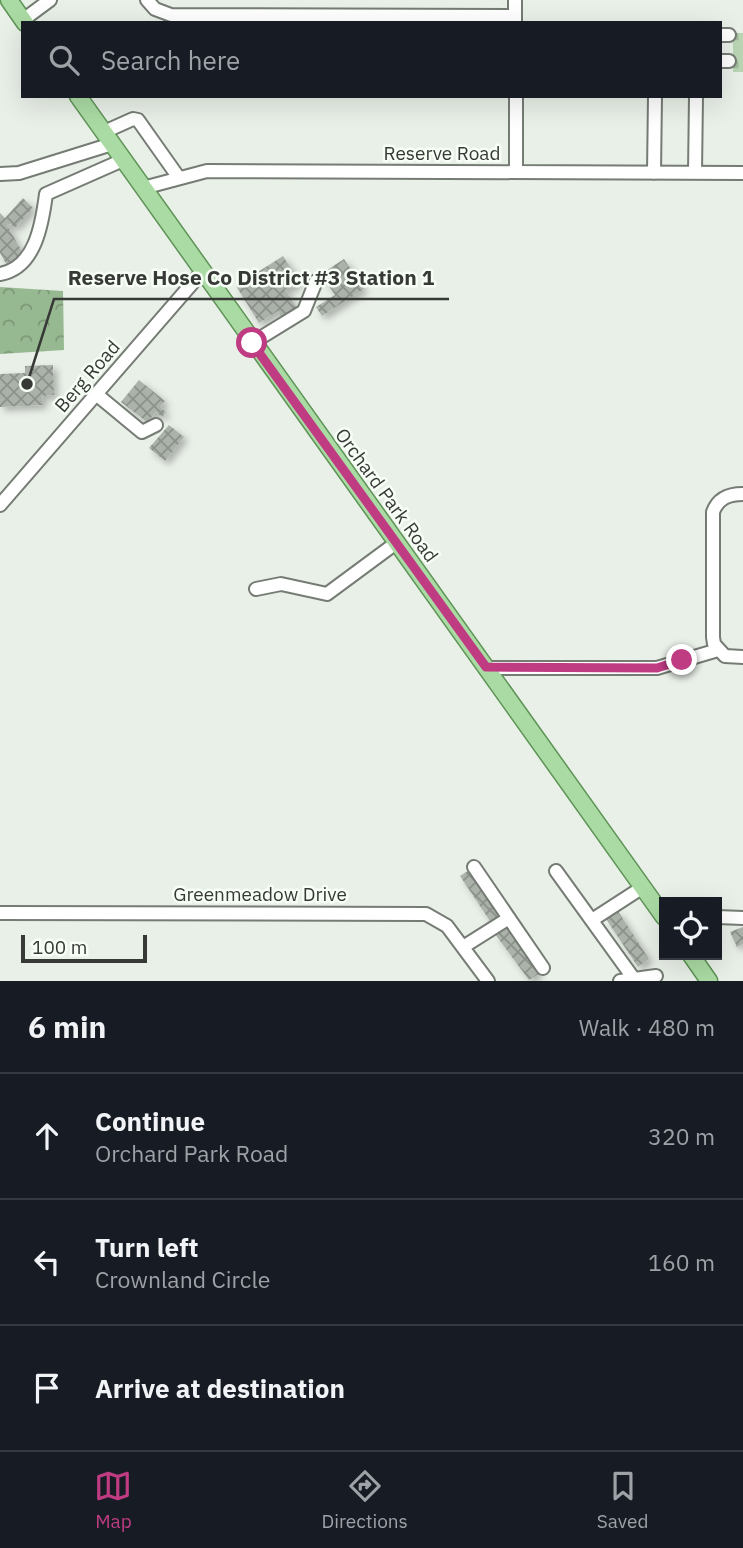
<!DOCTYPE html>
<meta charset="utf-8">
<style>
body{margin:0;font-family:"IBM Plex Sans",sans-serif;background:#20242c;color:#f1f3f6}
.controls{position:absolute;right:21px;bottom:21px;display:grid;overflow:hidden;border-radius:0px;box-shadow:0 7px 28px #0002}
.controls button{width:63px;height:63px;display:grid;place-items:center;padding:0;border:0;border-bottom:2px solid #363941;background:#171b24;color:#f1f3f6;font:35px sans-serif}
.scale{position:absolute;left:21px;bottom:18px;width:126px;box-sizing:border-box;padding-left:7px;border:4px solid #373936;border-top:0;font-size:19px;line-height:24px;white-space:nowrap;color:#373936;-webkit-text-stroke:5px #f6fef5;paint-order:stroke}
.stop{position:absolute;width:21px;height:21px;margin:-16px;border:5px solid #bf3c83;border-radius:50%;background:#fff}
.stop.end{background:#bf3c83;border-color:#fff;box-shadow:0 2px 7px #0008}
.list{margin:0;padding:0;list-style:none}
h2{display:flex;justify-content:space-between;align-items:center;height:91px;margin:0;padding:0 28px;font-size:30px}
h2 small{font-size:23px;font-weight:400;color:#9ea1a6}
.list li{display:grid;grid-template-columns:46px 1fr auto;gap:21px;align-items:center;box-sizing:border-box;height:126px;padding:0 28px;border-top:2px solid #363941}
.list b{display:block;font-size:26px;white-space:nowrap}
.list p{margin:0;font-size:23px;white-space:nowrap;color:#9ea1a6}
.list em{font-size:23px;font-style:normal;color:#9ea1a6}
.icon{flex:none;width:38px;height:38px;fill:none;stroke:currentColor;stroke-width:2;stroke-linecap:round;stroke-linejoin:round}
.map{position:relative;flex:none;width:743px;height:981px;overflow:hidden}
.search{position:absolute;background:#171b24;box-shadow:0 7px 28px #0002;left:21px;right:21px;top:21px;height:77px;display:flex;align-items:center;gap:18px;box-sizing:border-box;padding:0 24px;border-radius:0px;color:#9ea1a6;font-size:26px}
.sheet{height:469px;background:#171b24}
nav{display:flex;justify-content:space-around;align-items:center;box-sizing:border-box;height:98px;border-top:2px solid #363941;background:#171b24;font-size:19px;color:#9ea1a6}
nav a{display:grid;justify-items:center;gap:4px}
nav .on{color:#bf3c83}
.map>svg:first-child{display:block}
</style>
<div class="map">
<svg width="743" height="981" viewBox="0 0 743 981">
<defs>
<pattern id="forest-crowns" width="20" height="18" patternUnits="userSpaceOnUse" patternTransform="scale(1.75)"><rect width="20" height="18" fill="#97b991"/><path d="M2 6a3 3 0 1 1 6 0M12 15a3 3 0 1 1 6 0" fill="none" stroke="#7c9777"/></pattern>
<pattern id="cemetery-stones" width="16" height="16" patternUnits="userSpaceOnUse" patternTransform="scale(1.75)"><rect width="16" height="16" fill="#bad6b5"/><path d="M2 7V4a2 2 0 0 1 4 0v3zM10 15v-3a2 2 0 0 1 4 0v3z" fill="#a0b89c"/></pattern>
<pattern id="building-cross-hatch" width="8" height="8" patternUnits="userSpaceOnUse" patternTransform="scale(1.75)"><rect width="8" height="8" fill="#abb2aa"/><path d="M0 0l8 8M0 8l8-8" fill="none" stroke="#8c928b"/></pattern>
<filter id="shadow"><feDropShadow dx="4" dy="4" stdDeviation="3.5" flood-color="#0004"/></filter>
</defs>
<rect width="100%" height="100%" fill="#e9f0e8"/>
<path fill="url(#forest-crowns)" d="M 0,287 L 63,291 L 64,350 L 0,354 Z"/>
<path fill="url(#cemetery-stones)" d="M 733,33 L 743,33 L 743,72 L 733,72 Z"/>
<path fill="url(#building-cross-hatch)" filter="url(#shadow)" d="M 23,198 L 33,208 L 15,228 L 11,224 L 7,225 L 25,257 L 8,267 L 0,253 L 0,213 L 5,218 Z
M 283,256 L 298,279 L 295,281 L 298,286 L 285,289 L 296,307 L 281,317 L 278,311 L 259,323 L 236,286 Z
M 344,259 L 364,289 L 322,316 L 316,307 L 335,295 L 321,274 Z
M 53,365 L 54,395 L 42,396 L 43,405 L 0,407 L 0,374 L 25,373 L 25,366 Z
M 139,380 L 165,401 L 160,407 L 166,412 L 162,417 L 156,412 L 147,422 L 121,402 Z
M 169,425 L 184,437 L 165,461 L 149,448 Z
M 471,869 L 503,917 L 492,924 L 460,876 Z
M 618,911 L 649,959 L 638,967 L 606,919 Z
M 507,926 L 539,974 L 529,980 L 495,934 Z
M 743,927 L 743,944 L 737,947 L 730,932 Z"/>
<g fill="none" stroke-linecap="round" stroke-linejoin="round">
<defs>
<path id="minor" d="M 147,0 L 155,9 L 171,15 L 515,16
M 515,0 L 515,22
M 23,20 L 50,0
M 720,35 L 729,35
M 720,61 L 729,61
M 516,96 L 516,172
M 104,132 L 133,119 L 138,120 L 179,178
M 654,173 L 655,96
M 695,173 L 696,96
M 0,174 L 19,173 L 112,144
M 143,188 L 207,171 L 743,173
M 0,274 C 35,268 42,225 46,194 L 123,160
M 252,343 L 304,311 L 316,281
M 96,394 L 142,432 L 156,425
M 743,494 C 729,494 718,498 713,512 L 713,637 L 714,644 L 725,656 L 743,657
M 0,505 L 202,272
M 256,589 L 281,584 L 327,594 L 396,543
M 486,668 L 657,668 L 718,650
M 474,867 L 543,968
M 556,871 L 634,979
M 0,913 L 426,914 L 447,926 L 488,981
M 717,917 L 743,918
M 592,920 L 643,887
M 463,947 L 509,918
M 620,981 L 656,976"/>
<path id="major" d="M 9,0 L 25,23
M 78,96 L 664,917
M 691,955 L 709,981"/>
</defs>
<use href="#minor" stroke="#757c74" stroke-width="16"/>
<use href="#major" stroke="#5e9356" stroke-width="19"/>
<use href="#minor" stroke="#fff" stroke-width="12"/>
<use href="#major" stroke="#abdba4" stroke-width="16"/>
</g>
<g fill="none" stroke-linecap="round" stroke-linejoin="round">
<path stroke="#bf3c83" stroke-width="9" d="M 252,343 L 486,667 L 657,668 L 682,660"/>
</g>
<g text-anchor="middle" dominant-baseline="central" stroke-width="5" stroke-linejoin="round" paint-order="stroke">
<g font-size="19" fill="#373936" stroke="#f6fef5">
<text x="442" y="153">Reserve Road</text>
<text transform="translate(87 376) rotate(-49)">Berg Road</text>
<text transform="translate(387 495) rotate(54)">Orchard Park Road</text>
<text x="260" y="894">Greenmeadow Drive</text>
</g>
</g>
<path fill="none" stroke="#373936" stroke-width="2.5" d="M27 384L54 299H449"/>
<circle fill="#373936" stroke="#f6fef5" stroke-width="2.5" cx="27" cy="384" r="7"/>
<g font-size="21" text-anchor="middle" font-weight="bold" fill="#373936" stroke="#f6fef5" stroke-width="5" stroke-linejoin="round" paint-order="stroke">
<text x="251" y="285">Reserve Hose Co District #3 Station 1</text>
</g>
</svg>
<div class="controls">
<button><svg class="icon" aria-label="locate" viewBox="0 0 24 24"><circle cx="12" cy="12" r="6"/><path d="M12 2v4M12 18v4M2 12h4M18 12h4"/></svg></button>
</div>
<div class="scale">100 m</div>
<div class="stop" style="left:252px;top:343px"></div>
<div class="stop end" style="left:682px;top:660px"></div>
<div class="search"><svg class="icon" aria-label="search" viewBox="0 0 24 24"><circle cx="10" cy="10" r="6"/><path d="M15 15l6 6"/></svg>Search here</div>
</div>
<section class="sheet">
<h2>6 min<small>Walk · 480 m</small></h2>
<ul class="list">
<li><svg class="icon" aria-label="ahead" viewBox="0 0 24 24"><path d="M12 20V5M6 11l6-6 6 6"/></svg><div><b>Continue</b><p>Orchard Park Road</p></div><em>320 m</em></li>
<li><svg class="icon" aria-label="left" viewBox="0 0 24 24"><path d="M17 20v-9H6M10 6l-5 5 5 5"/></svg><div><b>Turn left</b><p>Crownland Circle</p></div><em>160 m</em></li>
<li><svg class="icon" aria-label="arrive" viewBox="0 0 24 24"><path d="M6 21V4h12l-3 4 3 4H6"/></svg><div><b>Arrive at destination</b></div></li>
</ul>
</section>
<nav>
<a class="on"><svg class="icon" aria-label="map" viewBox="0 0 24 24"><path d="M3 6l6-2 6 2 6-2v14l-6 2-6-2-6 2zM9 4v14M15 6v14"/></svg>Map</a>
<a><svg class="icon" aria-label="directions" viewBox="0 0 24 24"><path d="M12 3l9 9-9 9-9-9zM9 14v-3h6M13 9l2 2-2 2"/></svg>Directions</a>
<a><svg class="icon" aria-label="saved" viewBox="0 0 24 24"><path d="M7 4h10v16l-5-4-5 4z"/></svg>Saved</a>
</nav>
